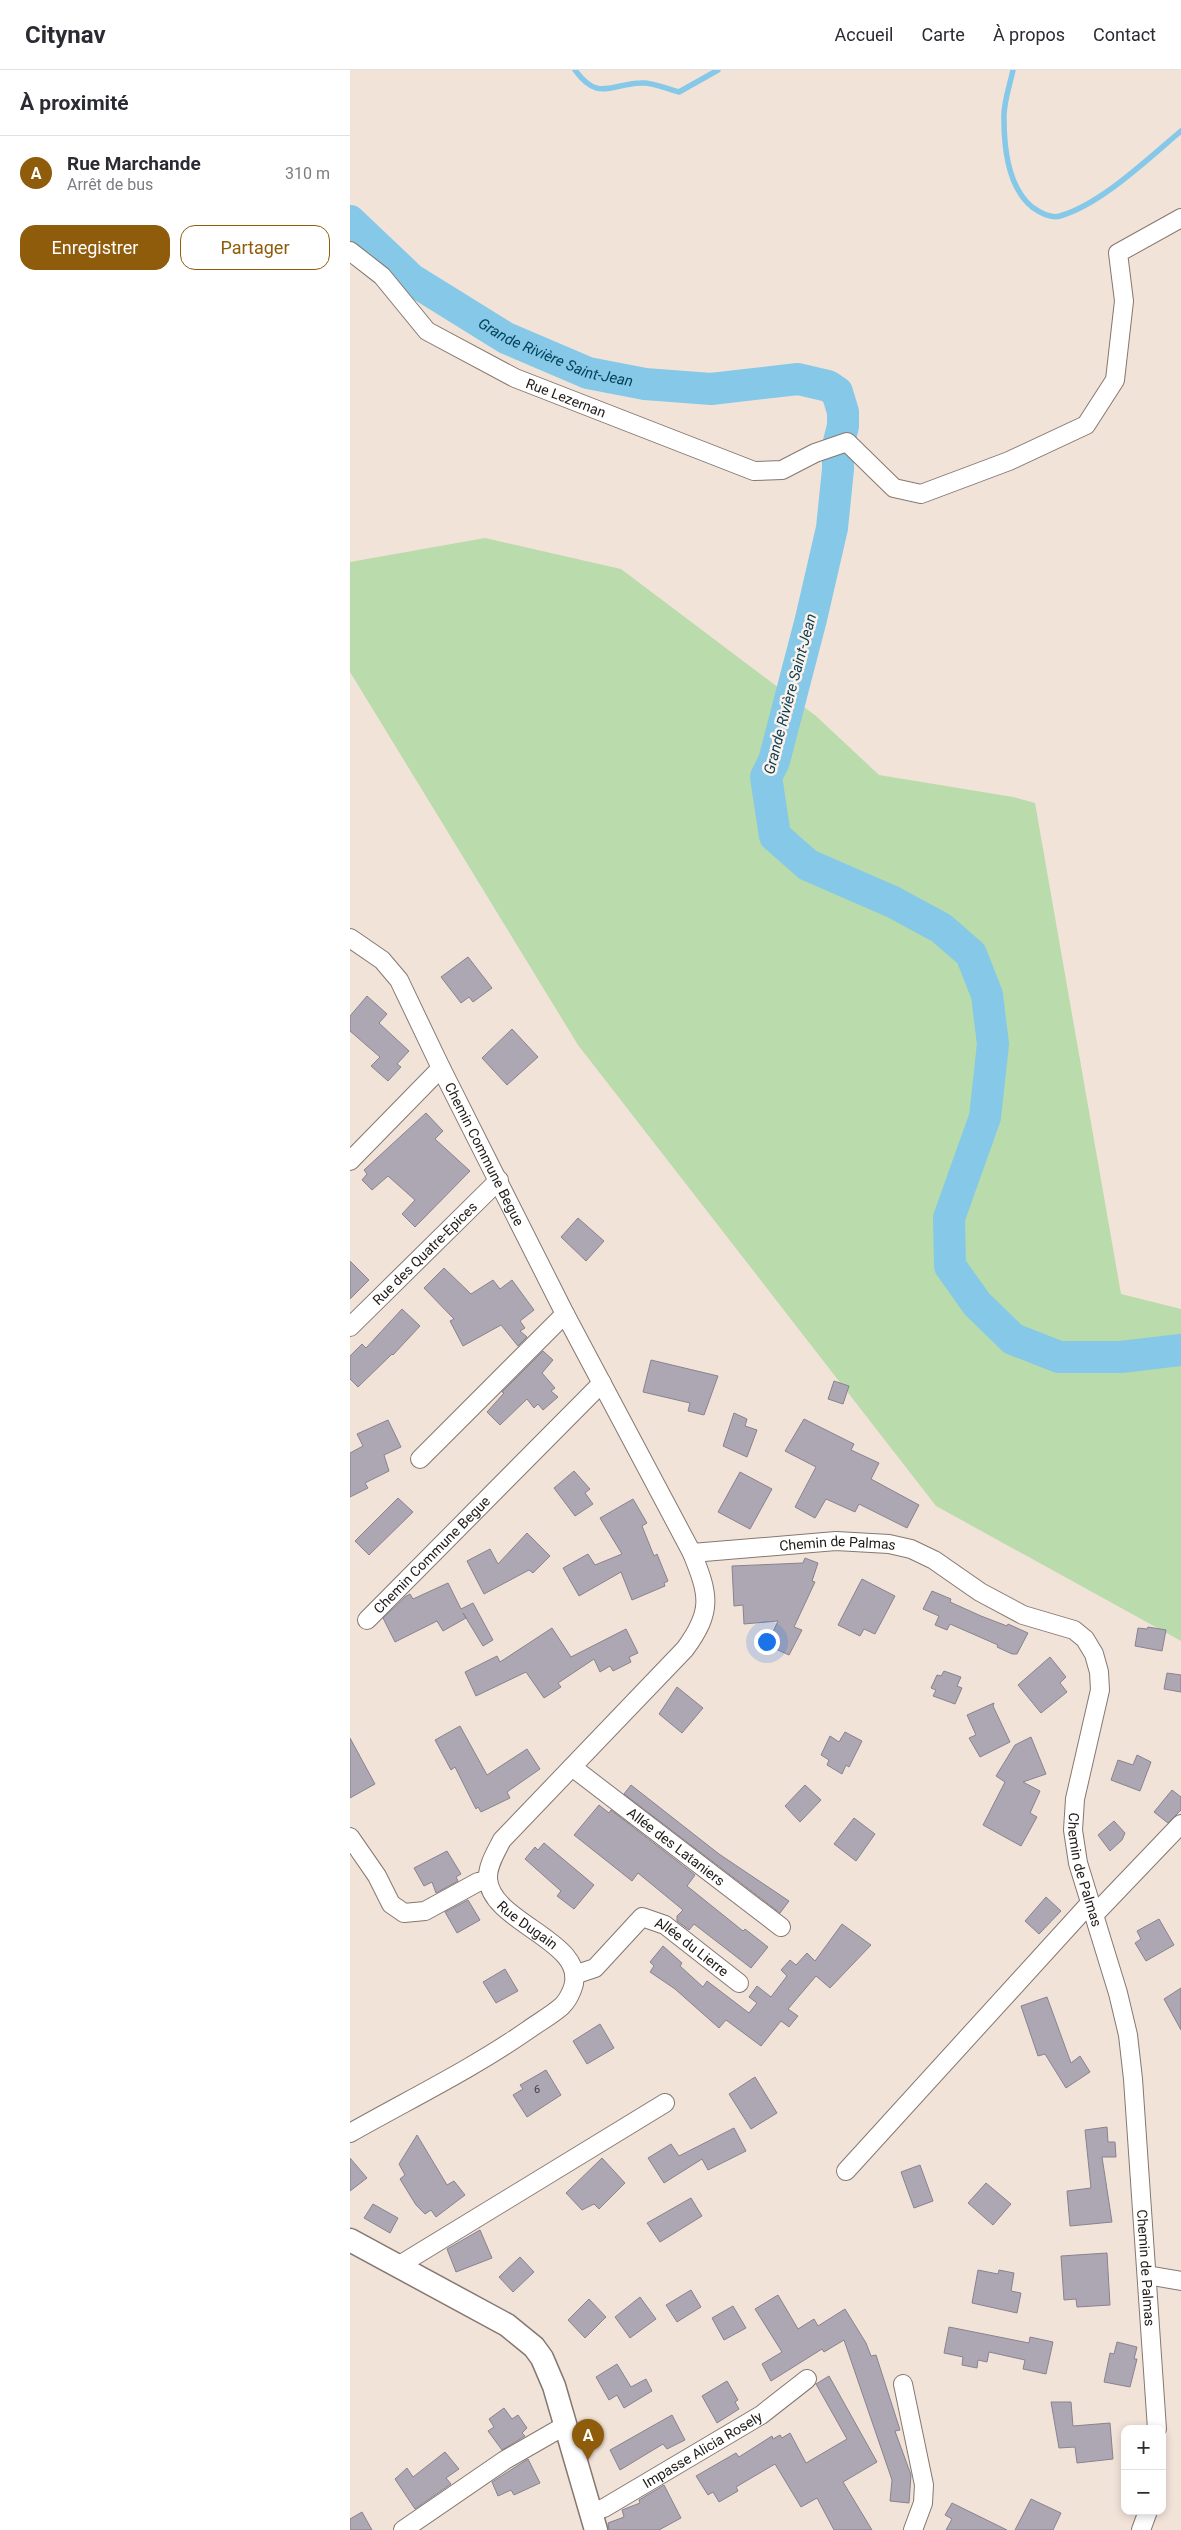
<!DOCTYPE html>
<html lang="fr">
<meta charset="utf-8">
<style>
body{margin:0;font-family:Roboto,sans-serif;background:#f7f7f7;color:#2b2b33}
.controls{position:absolute;right:15px;bottom:15px;display:grid;overflow:hidden;border-radius:10px;box-shadow:0 2px 8px #0003}
.controls button{width:45px;height:45px;display:grid;place-items:center;padding:0;border:0;border-bottom:1px solid #e1e1e2;background:#fff;color:#2b2b33;font:25px sans-serif}
.you{position:absolute;left:416px;top:1571px;width:18px;height:18px;margin:-12px;border:4px solid #fff;border-radius:50%;background:#1a73e8;box-shadow:0 0 0 8px #1a73e833}
.badge{display:grid;place-items:center;width:32px;height:32px;border-radius:50%;background:#8f5c0c;color:#fff;font-size:16px;font-weight:700}
.pin{position:absolute;translate:-50% -41px;filter:drop-shadow(0 1px 2px #0008)}
.pin::after{content:'';position:absolute;top:26px;width:18px;height:15px;background:inherit;clip-path:polygon(0 0,100% 0,50% 100%)}
.list{margin:0;padding:0;list-style:none}
h2{display:flex;justify-content:space-between;align-items:center;height:65px;margin:0;padding:0 20px;font-size:21px}
h2 small{font-size:16px;font-weight:400;color:#7c7c81}
.list li{display:grid;grid-template-columns:32px 1fr auto;gap:15px;align-items:center;box-sizing:border-box;height:75px;padding:0 20px;border-top:1px solid #e1e1e2}
.list b{display:block;font-size:19px;white-space:nowrap}
.list p{margin:0;font-size:16px;white-space:nowrap;color:#7c7c81}
.list em{font-size:16px;font-style:normal;color:#7c7c81}
.actions{display:flex;gap:10px;padding:15px 20px}
.actions a{flex:1;padding:11px 0;border:1px solid #8f5c0c;border-radius:15px;text-align:center;font-size:18px;color:#8f5c0c}
.actions .main{background:#8f5c0c;color:#fff}
.map{position:relative;flex:none;width:831px;height:2460px;overflow:hidden}
header{display:flex;align-items:center;gap:30px;box-sizing:border-box;height:70px;padding:0 25px;background:#fff;border-bottom:1px solid #e1e1e2}
header strong{font-size:24px}
nav{display:flex;gap:28px;margin-inline-start:auto;font-size:18px}
main{display:flex}
aside{flex:1;background:#fff}
.map>svg:first-child{display:block}
</style>
<header>
<strong>Citynav</strong>
<nav><a>Accueil</a><a>Carte</a><a>À propos</a><a>Contact</a></nav>
</header>
<main>
<aside>
<h2>À proximité<small></small></h2>
<ul class="list">
<li><span class="badge">A</span><div><b>Rue Marchande</b><p>Arrêt de bus</p></div><em>310 m</em></li>
</ul>
<div class="actions"><a class="main">Enregistrer</a><a>Partager</a></div>
</aside>
<div class="map">
<svg width="831" height="2460" viewBox="0 0 831 2460">
<rect width="100%" height="100%" fill="#f2e3d9"/>
<path fill="#badbab" d="M 135,468 L 271,499 L 466,646 L 529,705 L 663,727 L 685,733 L 771,1224 L 831,1239 L 831,1571 L 586,1436 L 228,975 L 0,602 L 0,492 Z"/>
<g fill="none" stroke-linecap="round" stroke-linejoin="round">
<path stroke="#85c8e8" stroke-width="5.5" d="M 225,0 C 248,32 260,14 291,13 C 303,12 317,19 329,22 L 368,0
M 663,0 C 660,15 653,33 654,49 C 654,78 658,117 682,137 C 689,142 700,149 710,146 C 750,135 799,88 831,61"/>
<path stroke="#85c8e8" stroke-width="32" id="s1" d="M 0,151 L 61,209 L 156,268 L 238,303 L 295,314 L 361,319 L 448,309 L 478,316 L 487,322 L 493,342 L 493,356 L 488,376 L 488,399 L 482,458 L 461,549 L 424,691 L 416,707 L 425,766 L 458,795 L 543,832 L 591,858 L 621,884 L 637,925 L 643,974 L 635,1047 L 599,1148 L 600,1196 L 627,1234 L 663,1269 L 709,1287 L 771,1287 L 831,1280"/>
</g>
<path fill="#ada7b4" stroke="#898390" d="M 118,887 L 142,918 L 123,932 L 119,927 L 111,933 L 91,907 Z
M 17,926 L 37,944 L 29,953 L 59,981 L 47,994 L 51,997 L 38,1011 L 21,996 L 30,987 L 0,961 L 0,946 Z
M 162,959 L 188,987 L 157,1015 L 132,988 Z
M 76,1043 L 93,1061 L 85,1069 L 120,1101 L 65,1157 L 52,1144 L 65,1130 L 38,1106 L 22,1120 L 12,1110 L 17,1104 L 14,1100 Z
M 228,1148 L 254,1171 L 236,1191 L 211,1167 Z
M 0,1191 L 19,1210 L 0,1229 Z
M 94,1198 L 121,1224 L 143,1210 L 150,1219 L 162,1210 L 184,1240 L 170,1251 L 175,1258 L 170,1261 L 177,1267 L 168,1276 L 151,1255 L 113,1276 L 100,1251 L 104,1249 L 74,1218 Z
M 52,1239 L 70,1256 L 43,1285 L 42,1284 L 8,1317 L 0,1309 L 0,1286 L 12,1274 L 16,1278 Z
M 193,1281 L 203,1290 L 192,1303 L 205,1318 L 201,1321 L 208,1327 L 193,1340 L 188,1334 L 184,1338 L 177,1329 L 150,1355 L 137,1342 L 154,1323 L 152,1322 Z
M 301,1290 L 368,1306 L 354,1345 L 338,1341 L 340,1333 L 293,1322 Z
M 484,1311 L 499,1316 L 493,1334 L 478,1329 Z
M 384,1343 L 397,1349 L 395,1356 L 407,1360 L 397,1387 L 373,1376 Z
M 454,1349 L 504,1374 L 501,1380 L 529,1393 L 521,1409 L 569,1435 L 557,1458 L 509,1434 L 505,1442 L 476,1429 L 465,1448 L 445,1437 L 466,1397 L 435,1381 Z
M 38,1350 L 51,1377 L 34,1385 L 39,1401 L 15,1413 L 18,1418 L 0,1427 L 0,1383 L 13,1376 L 7,1364 Z
M 224,1401 L 240,1419 L 235,1423 L 243,1434 L 225,1446 L 204,1418 Z
M 390,1402 L 422,1419 L 400,1459 L 368,1442 Z
M 48,1428 L 63,1442 L 19,1485 L 5,1471 Z
M 283,1429 L 297,1453 L 292,1456 L 304,1486 L 307,1484 L 318,1511 L 314,1513 L 315,1516 L 282,1530 L 271,1502 L 229,1526 L 213,1498 L 238,1484 L 245,1495 L 272,1484 L 250,1448 Z
M 177,1463 L 200,1486 L 183,1503 L 179,1500 L 134,1524 L 117,1491 L 140,1479 L 148,1494 Z
M 455,1488 L 468,1493 L 462,1511 L 465,1512 L 444,1557 L 452,1560 L 439,1585 L 417,1575 L 428,1551 L 394,1554 L 393,1535 L 384,1536 L 382,1496 L 453,1493 Z
M 512,1509 L 545,1526 L 525,1564 L 514,1559 L 510,1566 L 488,1555 Z
M 98,1513 L 111,1539 L 123,1533 L 143,1570 L 133,1576 L 113,1543 L 116,1548 L 93,1561 L 87,1551 L 45,1572 L 33,1548 L 55,1527 L 60,1524 L 63,1529 Z
M 582,1521 L 601,1529 L 600,1532 L 631,1546 L 657,1556 L 658,1554 L 678,1563 L 667,1584 L 662,1584 L 647,1577 L 648,1575 L 600,1554 L 597,1560 L 585,1555 L 589,1546 L 573,1539 Z
M 798,1557 L 816,1560 L 812,1581 L 785,1576 L 788,1558 L 797,1559 Z
M 202,1558 L 221,1587 L 276,1559 L 288,1583 L 279,1587 L 281,1592 L 263,1601 L 260,1596 L 250,1602 L 244,1589 L 208,1613 L 211,1617 L 194,1628 L 176,1602 L 126,1626 L 115,1602 L 147,1586 L 150,1592 Z
M 700,1587 L 716,1607 L 710,1613 L 717,1622 L 691,1643 L 668,1615 Z
M 594,1601 L 611,1607 L 607,1616 L 612,1618 L 605,1634 L 583,1626 L 586,1620 L 581,1618 L 587,1605 L 591,1606 Z
M 817,1603 L 831,1605 L 831,1622 L 814,1619 Z
M 327,1617 L 353,1638 L 332,1663 L 309,1644 Z
M 644,1633 L 643,1636 L 660,1672 L 630,1687 L 619,1668 L 626,1665 L 617,1645 Z
M 110,1656 L 137,1705 L 177,1679 L 190,1699 L 157,1722 L 160,1728 L 131,1742 L 128,1737 L 126,1739 L 105,1697 L 101,1700 L 85,1670 Z
M 495,1662 L 512,1671 L 499,1697 L 496,1695 L 492,1704 L 477,1695 L 479,1690 L 471,1685 L 480,1666 L 489,1672 Z
M 681,1667 L 696,1704 L 673,1712 L 690,1721 L 680,1743 L 687,1747 L 671,1776 L 633,1755 L 655,1712 L 646,1706 L 665,1675 Z
M 0,1668 L 25,1714 L 0,1728 Z
M 787,1685 L 801,1692 L 790,1721 L 761,1710 L 768,1690 L 783,1695 Z
M 281,1715 L 369,1784 L 439,1831 L 430,1843 L 274,1724 Z
M 455,1715 L 471,1730 L 450,1752 L 435,1736 Z
M 822,1720 L 831,1727 L 831,1740 L 818,1753 L 804,1742 Z
M 249,1735 L 259,1743 L 261,1740 L 345,1805 L 337,1816 L 393,1861 L 395,1859 L 418,1877 L 401,1898 L 344,1854 L 339,1860 L 327,1851 L 327,1846 L 333,1840 L 288,1803 L 282,1811 L 224,1765 Z
M 504,1748 L 525,1764 L 506,1791 L 484,1774 Z
M 764,1751 L 775,1763 L 772,1770 L 760,1781 L 748,1765 Z
M 194,1773 L 244,1815 L 224,1839 L 207,1826 L 211,1821 L 175,1789 L 185,1777 L 188,1780 Z
M 97,1781 L 111,1804 L 106,1807 L 108,1811 L 86,1823 L 82,1812 L 74,1816 L 64,1798 Z
M 696,1827 L 711,1841 L 689,1864 L 675,1851 Z
M 118,1830 L 130,1850 L 107,1863 L 95,1842 Z
M 809,1849 L 824,1875 L 796,1891 L 785,1873 L 791,1869 L 787,1861 Z
M 492,1854 L 521,1875 L 480,1918 L 466,1906 L 438,1939 L 448,1946 L 439,1957 L 431,1951 L 411,1976 L 376,1950 L 369,1958 L 325,1919 L 300,1902 L 304,1896 L 300,1892 L 313,1876 L 332,1893 L 330,1896 L 353,1917 L 357,1911 L 399,1943 L 407,1933 L 399,1927 L 407,1916 L 421,1927 L 437,1906 L 431,1900 L 440,1890 L 446,1895 L 457,1883 L 465,1891 Z
M 155,1899 L 168,1921 L 146,1933 L 133,1912 Z
M 831,1918 L 831,1960 L 814,1929 Z
M 697,1927 L 721,1993 L 730,1986 L 740,2002 L 716,2018 L 695,1984 L 688,1986 L 671,1936 Z
M 250,1954 L 264,1978 L 237,1994 L 223,1971 Z
M 196,2000 L 211,2025 L 177,2047 L 163,2025 L 173,2019 L 170,2015 Z
M 405,2007 L 427,2043 L 401,2059 L 379,2024 Z
M 757,2057 L 758,2072 L 765,2072 L 766,2087 L 752,2087 L 762,2152 L 720,2156 L 717,2121 L 741,2118 L 735,2060 Z
M 384,2058 L 396,2081 L 358,2100 L 352,2089 L 314,2113 L 298,2088 L 321,2074 L 329,2086 Z
M 67,2065 L 97,2115 L 104,2111 L 115,2125 L 86,2147 L 81,2140 L 75,2144 L 66,2135 L 50,2109 L 55,2105 L 49,2094 Z
M 0,2088 L 17,2108 L 0,2121 Z
M 252,2088 L 275,2113 L 249,2139 L 244,2134 L 232,2140 L 216,2123 Z
M 570,2095 L 583,2131 L 564,2138 L 551,2102 Z
M 636,2113 L 661,2134 L 643,2155 L 618,2133 Z
M 341,2128 L 352,2146 L 310,2172 L 297,2153 Z
M 23,2134 L 48,2148 L 40,2163 L 14,2148 Z
M 130,2160 L 142,2188 L 106,2202 L 97,2179 Z
M 757,2183 L 760,2235 L 727,2237 L 726,2229 L 714,2230 L 711,2186 Z
M 170,2187 L 184,2202 L 163,2222 L 149,2207 Z
M 628,2200 L 648,2204 L 649,2200 L 664,2203 L 661,2221 L 671,2223 L 667,2243 L 622,2233 Z
M 341,2220 L 351,2237 L 327,2252 L 316,2235 Z
M 428,2225 L 448,2259 L 464,2249 L 468,2256 L 495,2239 L 516,2273 L 521,2286 L 526,2285 L 550,2360 L 545,2361 L 561,2405 L 559,2433 L 540,2431 L 542,2410 L 494,2270 L 474,2282 L 472,2279 L 421,2311 L 412,2294 L 432,2282 L 405,2239 Z
M 290,2227 L 306,2249 L 280,2268 L 265,2247 Z
M 239,2229 L 256,2247 L 235,2268 L 218,2250 Z
M 383,2236 L 396,2258 L 374,2270 L 362,2248 Z
M 599,2257 L 679,2273 L 680,2267 L 703,2272 L 696,2304 L 673,2299 L 675,2290 L 639,2282 L 637,2292 L 628,2290 L 627,2298 L 612,2295 L 613,2287 L 594,2283 Z
M 767,2272 L 787,2277 L 784,2289 L 787,2289 L 780,2317 L 754,2312 L 760,2283 L 764,2284 Z
M 267,2294 L 281,2317 L 296,2309 L 302,2321 L 274,2338 L 267,2325 L 259,2330 L 246,2307 Z
M 479,2306 L 527,2392 L 493,2412 L 522,2460 L 484,2460 L 467,2428 L 451,2437 L 425,2394 L 386,2417 L 388,2421 L 369,2432 L 363,2422 L 358,2425 L 346,2406 L 386,2383 L 389,2387 L 422,2366 L 423,2369 L 430,2365 L 432,2368 L 440,2363 L 456,2393 L 497,2369 L 466,2314 Z
M 377,2311 L 388,2330 L 385,2332 L 389,2339 L 367,2353 L 352,2326 Z
M 701,2332 L 721,2332 L 723,2356 L 760,2353 L 763,2389 L 727,2393 L 725,2377 L 709,2378 Z
M 154,2338 L 162,2349 L 168,2345 L 177,2358 L 172,2363 L 175,2366 L 152,2380 L 138,2361 L 144,2357 L 139,2349 Z
M 322,2345 L 335,2370 L 317,2379 L 313,2374 L 270,2400 L 260,2380 Z
M 95,2382 L 109,2399 L 96,2408 L 101,2414 L 65,2439 L 45,2409 L 57,2398 L 63,2407 Z
M 178,2389 L 190,2413 L 164,2425 L 161,2420 L 148,2426 L 142,2412 Z
M 314,2415 L 331,2448 L 309,2460 L 259,2460 L 258,2453 L 274,2447 L 272,2440 L 290,2433 L 289,2430 Z
M 681,2429 L 711,2443 L 703,2460 L 665,2460 Z
M 602,2433 L 657,2460 L 596,2460 L 602,2449 L 595,2445 Z
M 12,2442 L 22,2460 L 0,2460 L 0,2449 Z"/>
<g fill="none" stroke-linecap="round" stroke-linejoin="round">
<defs>
<g id="minor">
<path id="s2" d="M 0,181 L 32,206 L 77,261 L 165,308 L 404,401 L 432,400 L 465,383 L 497,372 L 544,418 L 571,424 L 659,391 L 736,355 L 765,310 L 774,231 L 768,183 L 831,148"/>
<path id="s3" d="M 0,868 L 32,890 L 49,910 L 91,998 L 215,1244 L 342,1483 C 359,1525 363,1541 335,1579 L 152,1770 C 146,1782 137,1796 138,1809 C 141,1854 242,1872 222,1920 C 220,1925 216,1932 212,1936 C 202,1945 189,1952 178,1960 C 122,1999 60,2029 0,2063"/>
<path d="M 0,1091 L 91,998"/>
<path id="s4" d="M 0,1257 L 149,1110"/>
<path d="M 70,1389 L 215,1244"/>
<path id="s5" d="M 342,1483 L 486,1471 L 539,1474 L 561,1479 L 584,1490 L 630,1522 L 673,1545 L 724,1560 L 735,1569 L 744,1584 L 749,1602 L 750,1620 L 725,1729 L 723,1760 L 728,1793 L 768,1923 L 778,1965 L 783,2009 L 807,2359"/>
<path id="s6" d="M 17,1550 L 252,1313"/>
<path id="s7" d="M 222,1697 L 431,1857"/>
<path d="M 0,1767 L 27,1806 L 41,1834 L 54,1843 L 75,1841 L 128,1812 L 138,1810"/>
<path d="M 744,1845 L 831,1754"/>
<path id="s8" d="M 224,1905 L 245,1898 L 292,1847 L 315,1855 L 389,1913"/>
<path d="M 496,2101 L 740,1833"/>
<path d="M 48,2196 L 315,2033"/>
<path d="M 797,2205 L 831,2211"/>
<path d="M 553,2314 L 574,2415 L 573,2433 L 563,2460"/>
<path id="s9" d="M 241,2442 L 254,2438 L 411,2345 L 457,2309"/>
<path d="M 53,2460 L 155,2390 L 216,2355"/>
<path d="M 791,2460 L 798,2441"/>
</g>
<path id="major" d="M 0,2170 L 157,2255 L 184,2277 L 192,2288 L 204,2316 L 246,2460"/>
</defs>
<use href="#minor" stroke="#857870" stroke-width="20"/>
<use href="#major" stroke="#857870" stroke-width="25"/>
<use href="#minor" stroke="#fff" stroke-width="18"/>
<use href="#major" stroke="#fff" stroke-width="22"/>
</g>
<g text-anchor="middle" dominant-baseline="central" stroke-width="5" stroke-linejoin="round" paint-order="stroke">
<g font-size="11" fill="#433e3f">
<text x="187" y="2019">6</text>
</g>
<g font-size="14" fill="#201b18" stroke="#fdf1e9">
<text stroke="none"><textPath href="#s2" startOffset="266">Rue Lezernan</textPath></text>
<text stroke="none"><textPath href="#s3" startOffset="259">Chemin Commune Begue</textPath></text>
<text stroke="none"><textPath href="#s4" startOffset="105">Rue des Quatre-Epices</textPath></text>
<text stroke="none"><textPath href="#s5" startOffset="146">Chemin de Palmas</textPath></text>
<text stroke="none"><textPath href="#s6" startOffset="92">Chemin Commune Begue</textPath></text>
<text stroke="none"><textPath href="#s7" startOffset="131">Allée des Lataniers</textPath></text>
<text stroke="none"><textPath href="#s5" startOffset="656">Chemin de Palmas</textPath></text>
<text stroke="none"><textPath href="#s3" startOffset="1181">Rue Dugain</textPath></text>
<text stroke="none"><textPath href="#s8" startOffset="150">Allée du Lierre</textPath></text>
<text stroke="none"><textPath href="#s5" startOffset="1061">Chemin de Palmas</textPath></text>
<text stroke="none"><textPath href="#s9" startOffset="128">Impasse Alicia Rosely</textPath></text>
</g>
<g font-size="15" font-style="italic" fill="#033f55" stroke="#fdf1e9">
<text stroke="none"><textPath href="#s1" startOffset="248">Grande Rivière Saint-Jean</textPath></text>
<text transform="translate(440 624) rotate(-75)">Grande Rivière Saint-Jean</text>
</g>
</g>
</svg>
<div class="controls">
<button>+</button>
<button>−</button>
</div>
<div class="you"></div>
<div class="pin badge" style="left:238px;top:2390px">A</div>
</div>
</main>
